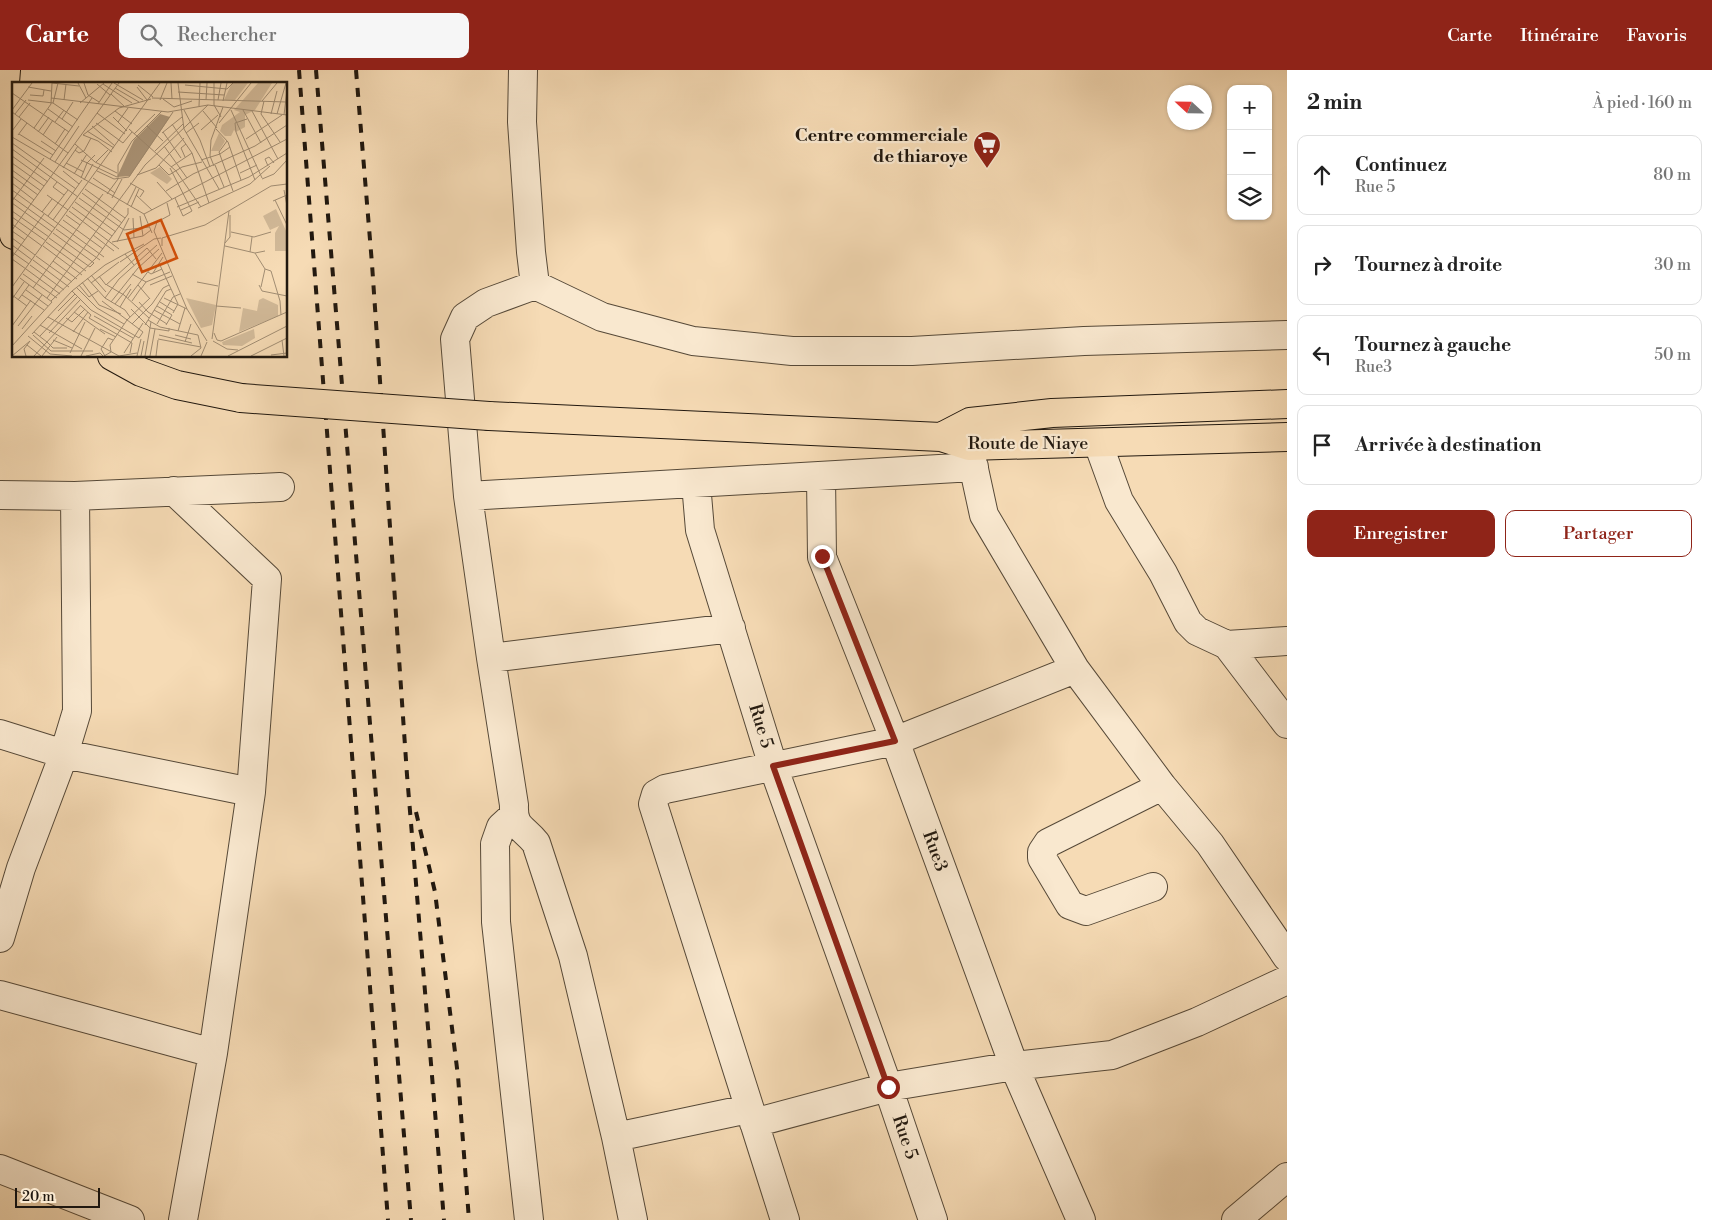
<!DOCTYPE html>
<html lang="fr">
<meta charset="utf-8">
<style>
body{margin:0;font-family:"Libre Bodoni",serif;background:#f6f6f6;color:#222}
.controls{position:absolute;right:15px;top:15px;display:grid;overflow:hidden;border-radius:10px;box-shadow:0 1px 4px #0004}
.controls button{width:45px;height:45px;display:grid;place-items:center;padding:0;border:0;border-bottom:1px solid #e0e0e0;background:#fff;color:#222;font:25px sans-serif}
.compass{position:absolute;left:1167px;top:15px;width:45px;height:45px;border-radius:50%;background:#fff;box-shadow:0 1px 4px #0004;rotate:292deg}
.scale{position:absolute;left:15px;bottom:12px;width:85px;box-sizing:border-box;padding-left:5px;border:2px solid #21180f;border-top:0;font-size:14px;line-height:18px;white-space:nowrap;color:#21180f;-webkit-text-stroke:4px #f9e8cf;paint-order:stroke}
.stop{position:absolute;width:15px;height:15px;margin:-11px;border:4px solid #8f2418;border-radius:50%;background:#fff}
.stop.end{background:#8f2418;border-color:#fff;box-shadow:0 1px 5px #0008}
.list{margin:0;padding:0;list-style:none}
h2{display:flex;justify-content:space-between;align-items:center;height:65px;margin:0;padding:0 20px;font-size:21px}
h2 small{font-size:16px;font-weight:400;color:#767676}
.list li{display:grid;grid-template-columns:32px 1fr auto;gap:15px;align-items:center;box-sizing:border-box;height:80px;margin:0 10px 10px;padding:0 10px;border:1px solid #e0e0e0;border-radius:10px}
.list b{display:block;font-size:19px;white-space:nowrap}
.list p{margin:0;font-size:16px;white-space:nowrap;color:#767676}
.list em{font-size:16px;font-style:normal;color:#767676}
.actions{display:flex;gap:10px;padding:15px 20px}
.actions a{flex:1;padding:11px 0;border:1px solid #8f2418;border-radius:10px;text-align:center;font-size:18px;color:#8f2418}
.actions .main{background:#8f2418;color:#fff}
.icon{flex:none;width:28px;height:28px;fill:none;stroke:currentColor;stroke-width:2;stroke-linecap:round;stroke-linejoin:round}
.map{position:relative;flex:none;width:1287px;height:1150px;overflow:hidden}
header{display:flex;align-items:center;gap:30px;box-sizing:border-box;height:70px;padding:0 25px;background:#8f2418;color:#fff}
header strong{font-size:24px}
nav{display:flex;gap:28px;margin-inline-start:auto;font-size:18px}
.search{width:350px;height:45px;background:#f6f6f6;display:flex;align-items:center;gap:12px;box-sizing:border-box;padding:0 18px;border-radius:10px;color:#767676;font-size:19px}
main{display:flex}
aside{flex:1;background:#fff}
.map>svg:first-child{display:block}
</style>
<header>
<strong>Carte</strong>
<div class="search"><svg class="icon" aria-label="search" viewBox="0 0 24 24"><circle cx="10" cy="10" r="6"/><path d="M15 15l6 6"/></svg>Rechercher</div>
<nav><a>Carte</a><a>Itinéraire</a><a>Favoris</a></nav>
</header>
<main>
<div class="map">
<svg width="1287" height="1150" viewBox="0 0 1287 1150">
<rect width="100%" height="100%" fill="#f6dbb5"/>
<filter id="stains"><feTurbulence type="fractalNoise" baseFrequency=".004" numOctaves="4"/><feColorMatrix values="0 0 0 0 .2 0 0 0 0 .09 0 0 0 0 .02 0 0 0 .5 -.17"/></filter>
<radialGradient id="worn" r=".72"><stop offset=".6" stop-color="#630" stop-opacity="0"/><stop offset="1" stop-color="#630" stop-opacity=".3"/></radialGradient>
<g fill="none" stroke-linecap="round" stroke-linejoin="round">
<defs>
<path id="minor" d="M 523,0 L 522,52 L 531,182 L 535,215 L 602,247 L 693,271 L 792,281 L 912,281 L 1084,271 L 1287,265
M 535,215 L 486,233 L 465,247 L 455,269 L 468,426 L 491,588 L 514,735 C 513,758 523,757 536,773 L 573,886 L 616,1067 L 633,1150
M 1098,373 L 1119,431 L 1163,503 L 1188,552 L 1197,561 L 1227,575 L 1287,654
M 969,376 L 984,445 L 1075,599 L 1162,716 L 1210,774 L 1287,887
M 821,406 L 822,487 L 895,671 L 1014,996 L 1081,1150
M 696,413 L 700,460 L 773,696 L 888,1017 L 933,1150
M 174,421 L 267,509 L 251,722 L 213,983 L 183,1150
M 0,425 L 75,426 L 280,417
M 468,426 L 974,397
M 1227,575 L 1287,571
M 491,588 L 731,558
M 0,664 L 64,684 L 251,722
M 513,746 L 501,757 L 495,774 L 496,852 L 529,1150
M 1153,817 L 1086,841 L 1070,835 L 1042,788 L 1042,782 L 1048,773 L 1162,716
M 0,868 L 21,798 L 64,684 L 77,641 L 75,426
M 0,925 L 213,983
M 754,1053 L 888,1017 L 1014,996 L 1112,985 L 1197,952 L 1287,910
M 616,1067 L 748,1039
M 0,1099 L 130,1150
M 785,1150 L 653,734 L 656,724 L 665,719 L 895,671 L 1075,599
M 1236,1150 L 1287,1107"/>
<path id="major" d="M 0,74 L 3,121 L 14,165
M 0,74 L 6,0
M 112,286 L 141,302 L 177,315 L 241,328
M 489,346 L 941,367 L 969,376 L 1287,367
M 941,367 L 970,352 L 1052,343 L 1287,334"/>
</defs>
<use href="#minor" stroke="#564938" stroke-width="30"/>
<use href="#major" stroke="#21180f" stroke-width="30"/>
<use href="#minor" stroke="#f9e8cf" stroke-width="28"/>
<use href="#major" stroke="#f6dbb5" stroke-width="28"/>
<path stroke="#21180f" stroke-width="4" stroke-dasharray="9 9" stroke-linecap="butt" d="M 299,0 L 388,1150
M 316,0 L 411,1150
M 356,0 L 372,194 L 407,705 L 444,1150
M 416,742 L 435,822 L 458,1006 L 469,1150"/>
<defs>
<path id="major-bridge" d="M 241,328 L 489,346"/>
</defs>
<use href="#major-bridge" stroke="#21180f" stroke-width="30" stroke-linecap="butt"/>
<use href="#major-bridge" stroke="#f6dbb5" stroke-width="28"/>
</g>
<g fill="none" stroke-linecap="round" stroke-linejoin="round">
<path stroke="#8f2418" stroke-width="6" d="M 822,486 L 895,671 L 773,696 L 888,1017"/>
</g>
<defs>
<symbol id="supermarket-pin" viewBox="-11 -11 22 30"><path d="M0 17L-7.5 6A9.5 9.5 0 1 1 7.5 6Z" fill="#8f2418" stroke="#f9e8cf"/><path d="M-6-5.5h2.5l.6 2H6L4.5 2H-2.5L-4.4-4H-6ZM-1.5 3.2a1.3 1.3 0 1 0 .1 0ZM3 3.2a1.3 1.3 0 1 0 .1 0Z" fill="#fff"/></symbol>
</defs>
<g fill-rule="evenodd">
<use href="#supermarket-pin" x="971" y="59" width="32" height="43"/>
</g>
<g text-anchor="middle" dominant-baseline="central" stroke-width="4.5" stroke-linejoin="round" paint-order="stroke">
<g font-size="18" font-weight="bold" fill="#21180f" stroke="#f9e8cf" text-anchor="end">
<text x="968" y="65">Centre commerciale<tspan x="968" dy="21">de thiaroye</tspan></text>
</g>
<g font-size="18" fill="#21180f" stroke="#f9e8cf">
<text x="1028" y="373">Route de Niaye</text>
<text transform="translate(761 656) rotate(73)">Rue 5</text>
<text transform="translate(935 781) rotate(70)">Rue3</text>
<text transform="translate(905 1067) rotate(71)">Rue 5</text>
</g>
</g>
<g transform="translate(12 12)">
<rect width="275" height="275" fill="#f6dbb5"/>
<path d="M 220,1 L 236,1 L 223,18 L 212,18 ZM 246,1 L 260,1 L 243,28 L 233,33 L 233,45 L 224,50 L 222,48 L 219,54 L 213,54 L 208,49 L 210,43 L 228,30 L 222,28 ZM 207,51 L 213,59 L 207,69 L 199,69 ZM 148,85 L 160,97 L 155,102 L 138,91 ZM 264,127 L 275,151 L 275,169 L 263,169 L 263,151 L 267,144 L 258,148 L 251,134 ZM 174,216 L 204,223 L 200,243 L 189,246 ZM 251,216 L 266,223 L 266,234 L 227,250 L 231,226 L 245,229 L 247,218 ZM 242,247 L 243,256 L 230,264 L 211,263 L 210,260 Z" fill="#d2ba99"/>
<path d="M 148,32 L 158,35 L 118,94 L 105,95 L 122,58 Z" fill="#ae997d"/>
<path fill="none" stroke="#a18d73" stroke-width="1" d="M 40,1 L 67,4M 66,1 L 74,16M 72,1 L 76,13 L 87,20M 102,1 L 131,18M 159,1 L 160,17M 166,1 L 172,47 L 207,107M 202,1 L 202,23 L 209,35M 85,2 L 98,13M 91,2 L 120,21M 126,3 L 141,15M 173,3 L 215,7 L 221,1M 16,5 L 39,9M 125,5 L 135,18M 103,6 L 127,20M 166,10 L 212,13M 0,11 L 57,50M 99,12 L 113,25M 18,13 L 31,14 L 32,8M 39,16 L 156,30 L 196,23 L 275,33M 140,16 L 275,20M 151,17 L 162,25 L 180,19M 16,18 L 41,21 L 66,38M 52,18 L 54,2M 148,18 L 155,1M 194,18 L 195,1M 206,18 L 209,1M 211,19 L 215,1M 250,19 L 265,1M 252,19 L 249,32 L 268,60M 41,21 L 46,1M 68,21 L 92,1M 86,22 L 100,1M 187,24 L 188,1M 36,27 L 61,45M 0,28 L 20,1M 172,28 L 188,58 L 198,85M 219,28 L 250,96M 231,28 L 249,61M 103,29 L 120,42M 191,29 L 205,46M 240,29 L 266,77M 0,30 L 56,71M 85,31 L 113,52M 3,32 L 14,18M 259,32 L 265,9M 265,32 L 274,1M 272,33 L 275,8M 7,35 L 18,21M 101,35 L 115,49M 50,37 L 61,20M 235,37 L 223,41 L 224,50 L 243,98M 43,40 L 52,28M 106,40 L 116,26M 84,41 L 111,61 L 120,50M 207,41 L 239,1M 160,42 L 180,71 L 197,121M 80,44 L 103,64M 135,44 L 151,59M 22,46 L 39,22 L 40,1M 117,47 L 164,89 L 189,125M 204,47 L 216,60 L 229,98M 189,48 L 206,33M 0,49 L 9,37M 75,49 L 102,66M 26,50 L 37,35M 151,50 L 169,76M 150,51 L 170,35M 174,51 L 187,41M 7,52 L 41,73M 122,52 L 143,32M 6,53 L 15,41M 31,53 L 41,38M 71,53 L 107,26 L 139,17M 71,53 L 86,59 L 100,70M 0,55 L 132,132M 234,57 L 270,33M 29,59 L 44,69M 215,59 L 207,70 L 221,109M 0,61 L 64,107M 43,62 L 53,47M 63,62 L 83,80 L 105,91M 152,64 L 175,96M 0,67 L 66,115M 63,68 L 67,71 L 72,69 L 79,56M 143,69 L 171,42M 0,74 L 36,100M 173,75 L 169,66 L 174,62M 38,77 L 80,16M 69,78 L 105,95M 189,78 L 208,72 L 218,65M 43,80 L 67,44M 84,80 L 96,68M 0,81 L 32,104M 54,81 L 72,90M 147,83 L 157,93 L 170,85 L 190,80M 203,83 L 212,105M 202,84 L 198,74 L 199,58 L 211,25M 256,84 L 253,77 L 257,75 L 262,81M 159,85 L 180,71M 51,86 L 66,64M 158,86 L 180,129 L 171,134 L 163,116M 0,88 L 29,109M 51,89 L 67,102M 85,89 L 102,97 L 117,95 L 161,30M 228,91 L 245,83M 62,92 L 75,72M 125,93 L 144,86 L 172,56M 0,94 L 26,113M 69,96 L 75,81 L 83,73M 81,96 L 103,111M 250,97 L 262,92 L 275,78M 72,98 L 81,82M 45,100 L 41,105 L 52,113M 145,100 L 160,117M 0,101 L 22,118M 118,101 L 132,109 L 128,115M 73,107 L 113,136M 0,108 L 92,175M 272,108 L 275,124M 154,109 L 181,92 L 243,64 L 275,43M 70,111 L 110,141M 95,112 L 106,97 L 106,83 L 120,59 L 150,29M 35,113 L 56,128M 124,113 L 140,128M 0,115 L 43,146M 67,116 L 112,148 L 137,145M 100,116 L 110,97M 263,118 L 275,143M 0,119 L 32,76M 261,119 L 275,113M 63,120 L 104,150M 0,121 L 40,150M 155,121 L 158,133 L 145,140 L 142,149 L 175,227 L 195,259M 115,123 L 124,105M 60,125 L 100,154M 119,125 L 127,107M 165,125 L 237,95 L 275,71M 186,126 L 238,102 L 258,84M 169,128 L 187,120M 0,129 L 37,155M 57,129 L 107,167M 30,130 L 40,117M 132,132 L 140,151M 132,132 L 275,57M 54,133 L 68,143M 36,134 L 56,108M 128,134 L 131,154M 0,135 L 34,159M 121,136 L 122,156M 41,138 L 70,98M 51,138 L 91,167M 0,142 L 30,164M 44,147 L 88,178M 0,148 L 107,1M 0,149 L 13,158M 219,150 L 242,155 L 259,150M 81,153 L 102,169M 0,156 L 23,173M 37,156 L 78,185 L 82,181 L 41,151M 34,160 L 74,189M 100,160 L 131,154 L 139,148M 105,160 L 117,136M 213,161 L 218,155 L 218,133M 0,163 L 20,178M 31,164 L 70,193M 150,164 L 150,156 L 193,143 L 259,104 L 275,102M 213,164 L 243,171 L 253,169M 0,170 L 17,182M 238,170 L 240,155M 243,171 L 253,187 L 259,189 L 268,219 L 269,233M 113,172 L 132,162M 24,174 L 60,200M 0,175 L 32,132M 0,177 L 14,187M 21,178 L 57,205M 41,179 L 65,197M 108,180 L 142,157 L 149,156M 147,181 L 166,222 L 161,231M 18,183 L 52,208M 14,187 L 48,212M 136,190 L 139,192 L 150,187M 141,191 L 151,175M 11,192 L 45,216M 120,192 L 134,200M 79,193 L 94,210M 87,194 L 94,203 L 135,166 L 144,177M 75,196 L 93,216 L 113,228 L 118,235M 70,200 L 87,223 L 109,232M 185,200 L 206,204M 79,201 L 107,180M 67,203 L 77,215 L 86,209M 95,203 L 112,213 L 137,236M 126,203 L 138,217M 138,203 L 160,194M 247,203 L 250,209 L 275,214M 0,205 L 148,1M 64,205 L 85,226 L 112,242M 249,205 L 253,187M 21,206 L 91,112M 129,207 L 134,200 L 158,190M 14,208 L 36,224M 60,209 L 79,228 L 127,256 L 131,250 L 90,219M 0,213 L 15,224M 10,213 L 32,228M 35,216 L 133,83 L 196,23M 93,216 L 107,197 L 145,163M 116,216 L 150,171M 152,216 L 175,227M 0,217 L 12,200M 6,218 L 17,203M 39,219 L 84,176 L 116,132 L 116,126M 120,219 L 129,206M 99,220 L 126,186 L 147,167M 127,220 L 136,230 L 155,242M 148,220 L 162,229M 103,222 L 119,202M 69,224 L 79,233 L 77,236 L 120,261 L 118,271M 145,224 L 160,233 L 154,243M 204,224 L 229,226M 108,225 L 119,207M 119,227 L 138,246 L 157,249 L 157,246M 142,228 L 168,242M 46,229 L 63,212M 62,230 L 93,252M 82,234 L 121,256M 36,235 L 107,274 L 125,271M 54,236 L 60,240 L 73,227M 136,238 L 148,245 L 186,253M 120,242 L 140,222 L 151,206 L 157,203M 145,242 L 161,215 L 168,212M 28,243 L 70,267M 133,243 L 154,209 L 159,207M 0,244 L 19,218M 6,244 L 30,213M 10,247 L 20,234M 88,247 L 104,255M 166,249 L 173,226M 22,250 L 35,260M 61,250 L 76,230M 37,251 L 68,218M 202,251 L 205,258 L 209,259 L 275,230M 20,252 L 60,209 L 93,183 L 113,172 L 122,183M 21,253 L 39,269 L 81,269M 147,253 L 180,261M 163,253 L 179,257M 16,254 L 38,272 L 60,274M 28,254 L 65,215M 146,257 L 189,265M 200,257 L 217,129M 41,258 L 60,266M 270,258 L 272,274M 201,259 L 215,267 L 226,268M 35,260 L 41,266 L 55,266M 173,260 L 179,242M 15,263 L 29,274M 0,264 L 40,220 L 8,196M 58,271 L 73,240M 112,271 L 131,241M 259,273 L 275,271M 0,274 L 18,259M 14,274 L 12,267 L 18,259M 22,274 L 69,223M 30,274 L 45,255M 69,274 L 83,246M 74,274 L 88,271 L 91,274M 92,274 L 99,270 L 98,263 L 115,238 L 138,216M 93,274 L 89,267 L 96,256 L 101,258M 125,274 L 129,257M 129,274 L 132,259M 133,274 L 139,240M 138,274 L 143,247M 144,274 L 146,258M 179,274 L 189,266 L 186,253M 189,274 L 195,260M 216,274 L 275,244M 239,274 L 275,256"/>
<path fill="#d4520c" fill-opacity="0.15" stroke="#d4520c" stroke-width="2.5" d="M 149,138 L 165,176 L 130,190 L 115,152 Z"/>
<rect width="275" height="275" fill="none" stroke="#21180f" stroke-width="2.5"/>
</g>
<rect width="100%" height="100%" filter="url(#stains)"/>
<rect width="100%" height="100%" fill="url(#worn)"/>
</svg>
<div class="controls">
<button>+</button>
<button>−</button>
<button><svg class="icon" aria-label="layers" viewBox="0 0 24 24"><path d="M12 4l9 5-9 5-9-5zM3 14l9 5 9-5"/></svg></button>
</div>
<svg class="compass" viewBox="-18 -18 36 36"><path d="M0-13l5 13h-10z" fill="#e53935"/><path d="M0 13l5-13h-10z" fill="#767676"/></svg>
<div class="scale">20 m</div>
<div class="stop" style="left:888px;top:1017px"></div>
<div class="stop end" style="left:822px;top:486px"></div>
</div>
<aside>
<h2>2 min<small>À pied · 160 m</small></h2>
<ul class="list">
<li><svg class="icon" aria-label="ahead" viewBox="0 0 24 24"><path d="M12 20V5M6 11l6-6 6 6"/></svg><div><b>Continuez</b><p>Rue 5</p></div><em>80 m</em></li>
<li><svg class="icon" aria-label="right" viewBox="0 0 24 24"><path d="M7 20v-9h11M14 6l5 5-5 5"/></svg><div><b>Tournez à droite</b></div><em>30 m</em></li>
<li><svg class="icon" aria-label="left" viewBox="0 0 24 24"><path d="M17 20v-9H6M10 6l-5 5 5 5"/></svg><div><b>Tournez à gauche</b><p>Rue3</p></div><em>50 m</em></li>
<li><svg class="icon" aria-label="arrive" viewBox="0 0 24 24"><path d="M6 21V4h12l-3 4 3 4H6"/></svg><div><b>Arrivée à destination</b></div></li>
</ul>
<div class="actions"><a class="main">Enregistrer</a><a>Partager</a></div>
</aside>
</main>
